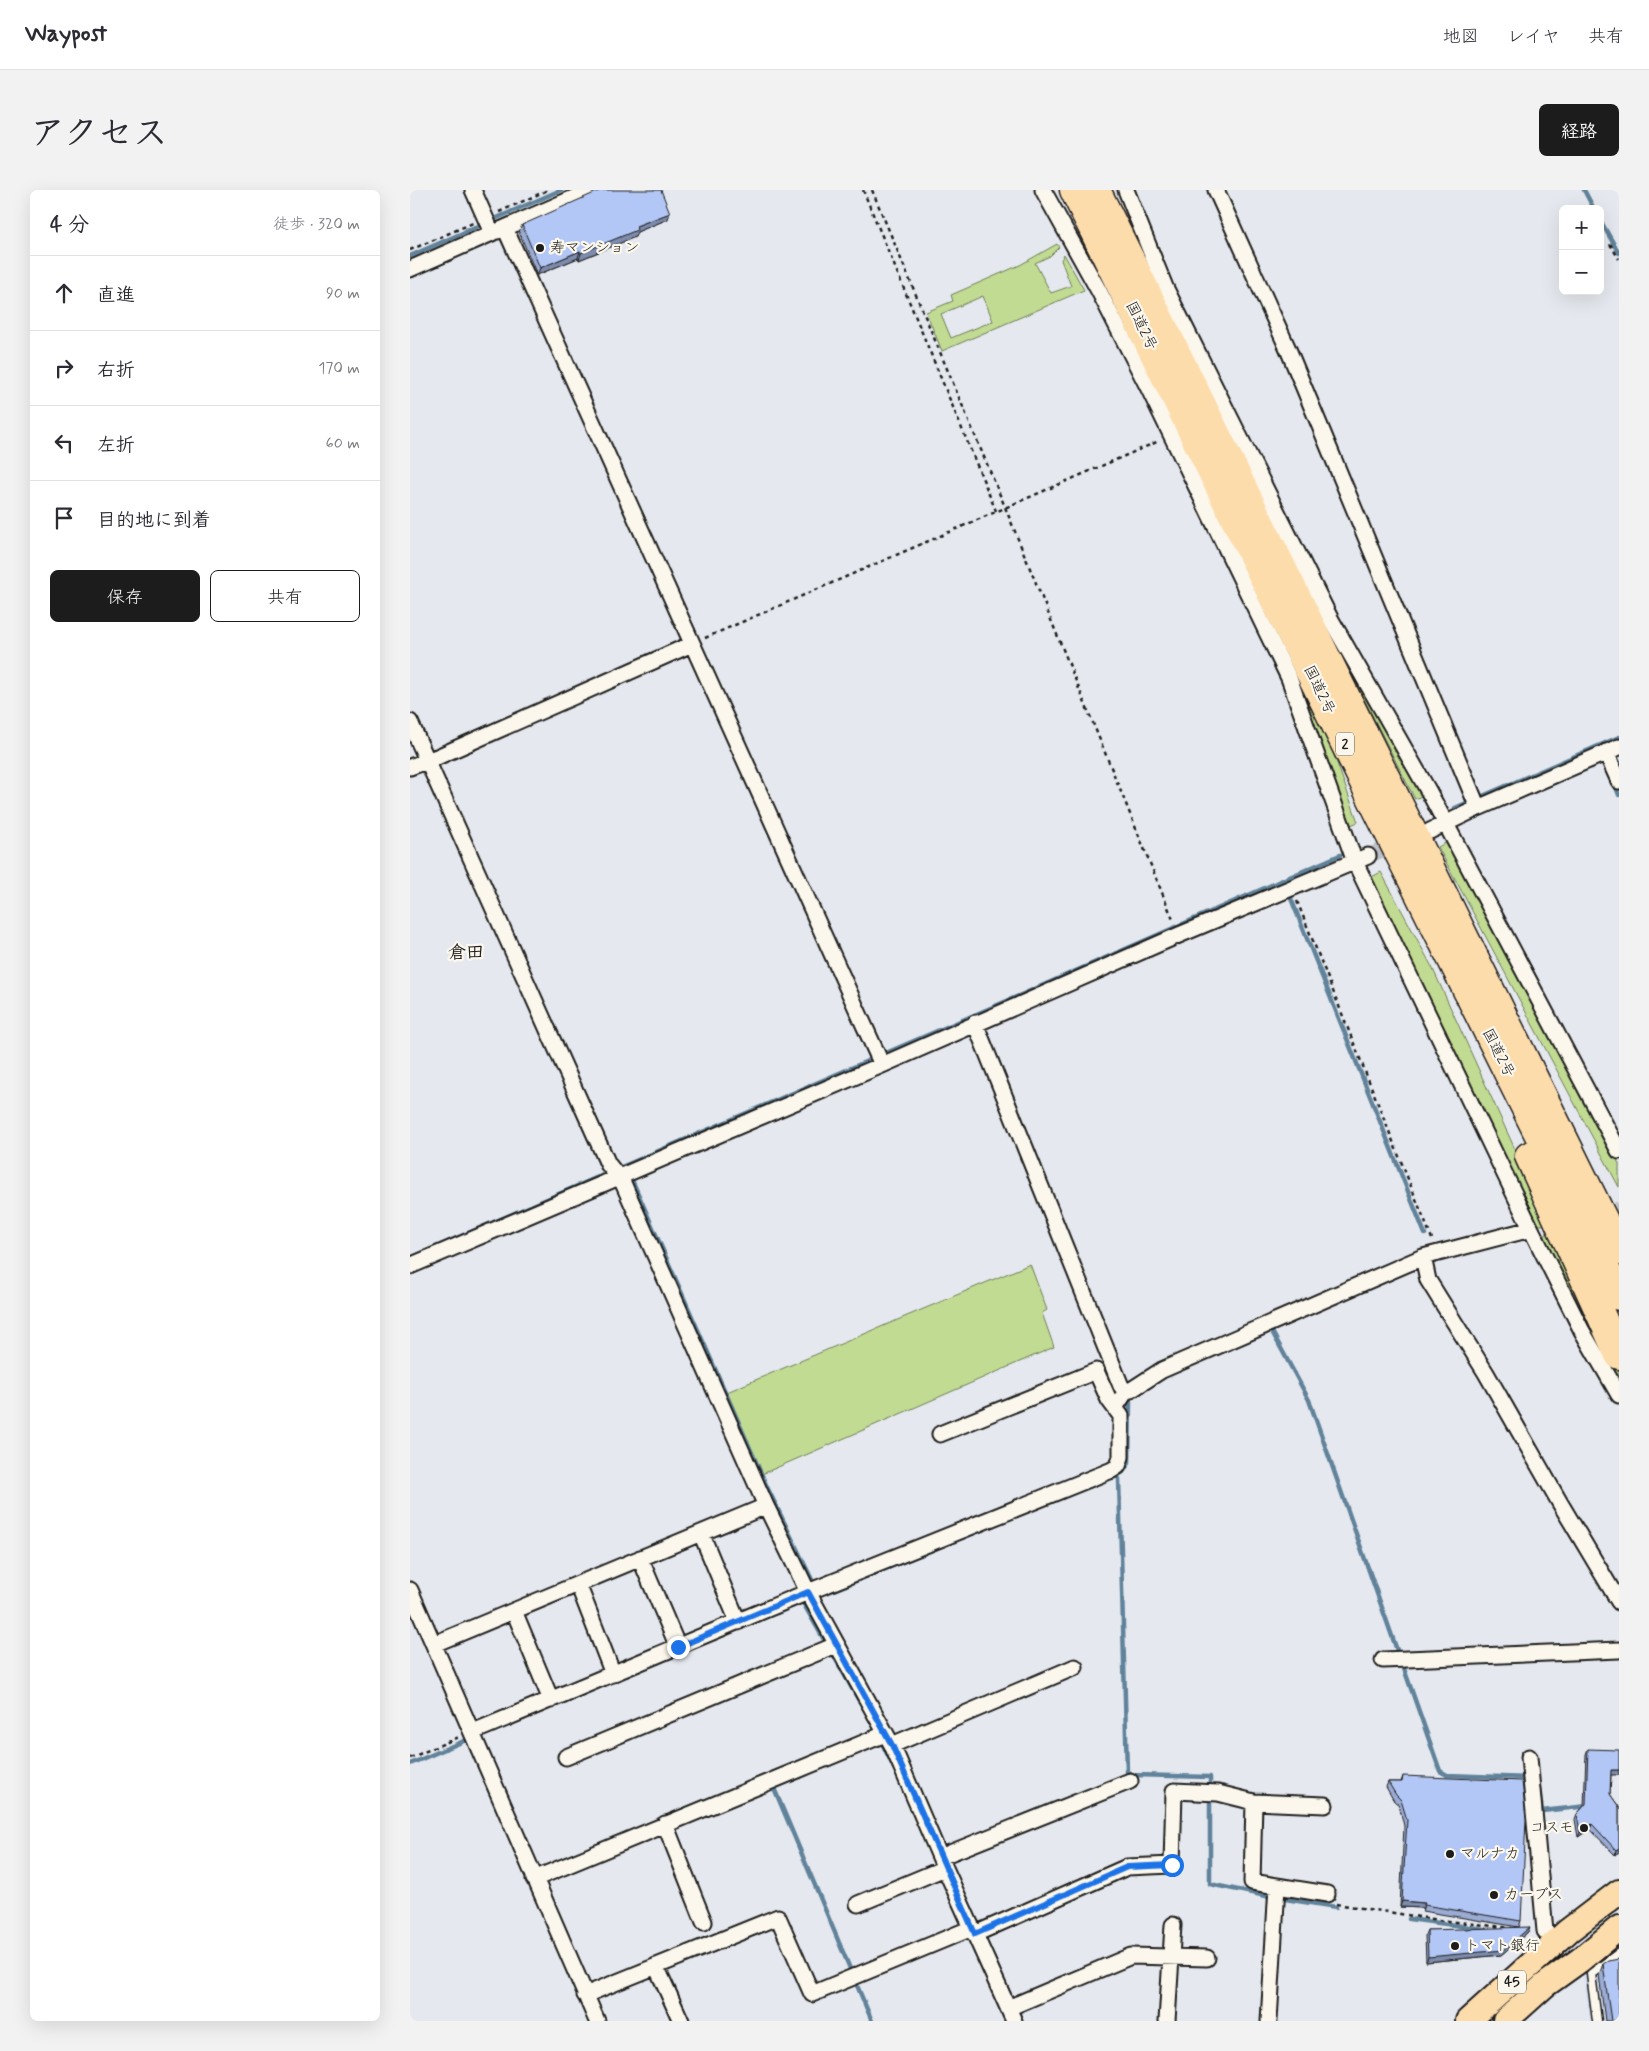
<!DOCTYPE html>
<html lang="ja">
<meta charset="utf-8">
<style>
body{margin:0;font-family:Mynerve,"Klee One",sans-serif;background:#f2f2f3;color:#2b2b33}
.controls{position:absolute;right:15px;top:15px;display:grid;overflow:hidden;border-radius:8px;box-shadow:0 5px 20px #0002}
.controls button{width:45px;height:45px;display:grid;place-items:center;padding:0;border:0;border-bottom:1px solid #e1e1e2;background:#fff;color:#2b2b33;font:25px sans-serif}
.stop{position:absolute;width:15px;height:15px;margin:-11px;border:4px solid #1a73e8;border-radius:50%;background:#fff}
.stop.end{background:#1a73e8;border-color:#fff;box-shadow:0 1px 5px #0008}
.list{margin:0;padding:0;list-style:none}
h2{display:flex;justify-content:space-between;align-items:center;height:65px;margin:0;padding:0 20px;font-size:21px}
h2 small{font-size:16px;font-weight:400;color:#7c7c81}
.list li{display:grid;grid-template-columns:32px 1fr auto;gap:15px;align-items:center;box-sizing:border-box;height:75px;padding:0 20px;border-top:1px solid #e1e1e2}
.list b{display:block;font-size:19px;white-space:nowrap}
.list em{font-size:16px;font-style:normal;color:#7c7c81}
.actions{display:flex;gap:10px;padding:15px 20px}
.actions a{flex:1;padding:11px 0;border:1px solid #1c1c1c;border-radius:8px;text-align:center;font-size:18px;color:#1c1c1c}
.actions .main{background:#1c1c1c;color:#fff}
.icon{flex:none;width:28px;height:28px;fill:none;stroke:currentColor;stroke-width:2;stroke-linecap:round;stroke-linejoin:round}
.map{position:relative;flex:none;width:1209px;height:1831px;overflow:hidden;border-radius:8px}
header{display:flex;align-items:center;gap:30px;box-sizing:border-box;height:70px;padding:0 25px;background:#fff;border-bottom:1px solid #e1e1e2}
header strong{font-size:24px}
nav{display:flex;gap:28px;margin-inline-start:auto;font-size:18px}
.intro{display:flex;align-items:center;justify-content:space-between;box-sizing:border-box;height:120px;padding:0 30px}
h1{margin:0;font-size:35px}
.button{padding:12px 22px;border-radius:8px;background:#1c1c1c;color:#fff;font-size:18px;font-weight:700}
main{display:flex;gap:30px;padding:0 30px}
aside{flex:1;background:#fff;border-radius:8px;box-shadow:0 5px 20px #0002}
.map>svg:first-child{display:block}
</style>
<header>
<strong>Waypost</strong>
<nav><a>地図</a><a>レイヤ</a><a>共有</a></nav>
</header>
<div class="intro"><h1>アクセス</h1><a class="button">経路</a></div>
<main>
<aside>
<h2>4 分<small>徒歩 · 320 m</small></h2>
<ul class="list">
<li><svg class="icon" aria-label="ahead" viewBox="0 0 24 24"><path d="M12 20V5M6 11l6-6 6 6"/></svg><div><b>直進</b></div><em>90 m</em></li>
<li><svg class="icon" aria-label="right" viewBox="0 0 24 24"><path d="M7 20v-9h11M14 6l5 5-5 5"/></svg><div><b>右折</b></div><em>170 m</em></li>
<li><svg class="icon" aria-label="left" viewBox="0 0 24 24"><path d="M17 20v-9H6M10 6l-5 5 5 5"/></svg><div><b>左折</b></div><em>60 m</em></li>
<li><svg class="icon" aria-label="arrive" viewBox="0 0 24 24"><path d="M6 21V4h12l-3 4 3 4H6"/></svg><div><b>目的地に到着</b></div></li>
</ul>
<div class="actions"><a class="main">保存</a><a>共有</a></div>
</aside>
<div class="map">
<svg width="1209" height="1831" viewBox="0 0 1209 1831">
<rect width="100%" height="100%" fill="#e5e9ef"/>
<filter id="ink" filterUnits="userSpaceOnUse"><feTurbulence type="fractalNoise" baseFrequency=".02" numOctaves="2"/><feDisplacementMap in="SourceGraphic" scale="10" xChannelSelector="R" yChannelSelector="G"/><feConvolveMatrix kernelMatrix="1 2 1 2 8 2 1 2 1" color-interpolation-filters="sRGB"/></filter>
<g filter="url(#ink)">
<path fill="#d6dff1" d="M 1209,1757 L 1209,1831 L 1180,1831 L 1173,1785 Z"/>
<path fill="#c1db92" stroke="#6e7c57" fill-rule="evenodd" d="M 647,54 L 649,57 L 640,66 L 625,73 L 641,103 L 661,96 L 651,70 L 654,64 L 674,100 L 532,161 L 516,122 L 543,111 L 541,105 L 610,75 ZM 573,106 L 583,131 L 541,148 L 531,124 Z
M 937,471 L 1014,605 L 1005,609 L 936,474 Z
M 887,491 L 890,492 L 923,562 L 948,632 L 936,637 Z
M 1039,651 L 1180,915 L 1209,974 L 1209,997 L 1028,657 Z
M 971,682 L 1022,777 L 1139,1034 L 1131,1035 L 1124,1034 L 958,689 Z
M 1145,1039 L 1209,1181 L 1209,1193 L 1182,1147 L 1136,1050 L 1135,1045 Z
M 620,1074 L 637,1120 L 632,1123 L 644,1157 L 352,1284 L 317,1202 Z"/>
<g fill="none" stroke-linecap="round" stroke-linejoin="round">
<path stroke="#61829a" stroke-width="4.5" d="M 1174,0 L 1184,19
M 1190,30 L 1209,63
M 0,66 L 151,0
M 1204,592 L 1209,605
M 1045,618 L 1209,547
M 880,706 L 1015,1044
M 222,990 L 357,1297 L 404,1394
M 0,1068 L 613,804 L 930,665
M 860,1138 L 899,1210 L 989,1466
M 707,1286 L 709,1289 L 717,1582 L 724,1585 L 800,1587 L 800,1694 L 856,1706 L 926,1717
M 703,1288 L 713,1282 L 719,1272 L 720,1211 L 715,1208
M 419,1402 L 584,1335
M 393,1413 L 417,1455
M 367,1423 L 395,1411
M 421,1461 L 449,1511
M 992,1473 L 1030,1581 L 1037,1585 L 1119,1588
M 470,1549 L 484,1578
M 0,1574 L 61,1548
M 397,1584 L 364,1598 L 462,1831
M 1129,1597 L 1132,1621 L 1178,1616
M 999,1729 L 1074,1739"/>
<path stroke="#bdc0c5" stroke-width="15" stroke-dasharray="15 8" stroke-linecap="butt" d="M 958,666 L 991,652
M 1184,1026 L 1209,1019"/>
<defs>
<path id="lane" d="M 1187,1831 L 1181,1784 L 1209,1763"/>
<path id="street" d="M 633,0 L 689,101 L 739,199 L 879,488 L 945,672 L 1123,1043 L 1172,1141 L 1209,1205
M 716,0 L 755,97 L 920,428 L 1019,602 L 1209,961
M 806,0 L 878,159 L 1068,618 L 1209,557
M 95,38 L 472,875
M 88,41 L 182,0
M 0,79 L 82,43 L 63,0
M 0,532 L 198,974 L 213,993 L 356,1316 L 398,1402 L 482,1555 L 530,1667 L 604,1831
M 1196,562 L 1209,591
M 0,577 L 27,567 L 282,454
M 1020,641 L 1068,618
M 565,833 L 711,1196 L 716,1201
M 1013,1067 L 1018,1090 L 1076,1183 L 1150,1313 L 1209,1412
M 0,1076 L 472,875 L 769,745 L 958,666
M 716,1201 L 721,1200 L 752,1180 L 1013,1067 L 1121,1039
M 530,1244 L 686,1181 L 699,1210 L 705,1218
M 291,1343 L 328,1432
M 230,1368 L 268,1457
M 168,1394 L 203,1484
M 0,1400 L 187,1831
M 104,1421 L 141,1510
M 24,1454 L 356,1316
M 973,1470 L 1209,1460
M 63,1542 L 398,1402 L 702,1280 L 708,1276 L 711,1267 L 711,1226 L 705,1218 L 716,1201
M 482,1555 L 665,1477
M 156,1567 L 426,1455
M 1119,1567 L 1135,1741 L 1146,1753
M 844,1612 L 842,1692 L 917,1704
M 255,1634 L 294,1732
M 530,1667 L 720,1591
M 124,1689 L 475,1544
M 448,1714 L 535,1678
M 565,1744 L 717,1677 L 762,1675 L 764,1601 L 808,1603 L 844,1612 L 915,1615
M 246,1776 L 271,1831
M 175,1805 L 368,1727 L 402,1804 L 562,1738
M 598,1818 L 721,1766 L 797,1768
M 757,1831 L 763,1735
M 859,1831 L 867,1696"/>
<path id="primary" d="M 1058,1831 L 1158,1741 L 1209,1702
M 1095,1831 L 1135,1795 L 1170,1770 L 1209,1738"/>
<path id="highway" d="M 664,0 L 962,609 L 1209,1106
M 686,0 L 1209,1061
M 1119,966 L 1209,1165"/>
</defs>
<use href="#lane" stroke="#1c1c1c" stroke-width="11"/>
<use href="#street" stroke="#1c1c1c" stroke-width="19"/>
<use href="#primary" stroke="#1c1c1c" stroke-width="28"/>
<use href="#highway" stroke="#1c1c1c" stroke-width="31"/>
<path stroke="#1c1c1c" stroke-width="2.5" stroke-dasharray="4 4" stroke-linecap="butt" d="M 453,0 L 586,321
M 462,0 L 595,317 L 764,732
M 89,22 L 138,0
M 1200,54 L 1209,69
M 0,60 L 63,33
M 295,448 L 749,251
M 887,711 L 1022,1049
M 0,1568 L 49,1547
M 926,1714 L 1029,1730 L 1102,1738"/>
<use href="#lane" stroke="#fbf7ec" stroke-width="8"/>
<use href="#street" stroke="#fbf7ec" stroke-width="15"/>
<use href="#primary" stroke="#fddcac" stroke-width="24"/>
<use href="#highway" stroke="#fddcac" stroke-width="28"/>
</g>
<path fill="#9aabd4" stroke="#1c1c1c" d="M 258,29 L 227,42 L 225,47 L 169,70 L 168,68 L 127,85 L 109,42 L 112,35 Z
M 1178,1559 L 1201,1585 L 1200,1604 L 1209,1617 L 1209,1662 L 1205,1665 L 1180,1639 L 1168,1647 L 1165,1629 L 1167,1624 L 1174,1616 L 1176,1564 Z
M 993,1586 L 1111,1731 L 1109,1737 L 1012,1721 L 1013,1718 L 990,1717 L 994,1636 L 989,1615 L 984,1611 L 976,1597 L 978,1592 L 991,1592 Z
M 1017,1740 L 1118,1742 L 1091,1765 L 1016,1772 L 1015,1745 Z
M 1193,1774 L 1209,1831 L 1195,1831 L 1189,1785 Z"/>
<path fill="#7d8bac" stroke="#1c1c1c" d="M 260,23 L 258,29 L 227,42 L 225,47 L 169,70 L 171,63 L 226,36 Z
M 170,61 L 168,68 L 127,85 L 130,78 Z
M 1201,1580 L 1209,1580 L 1209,1585 L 1199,1585 Z
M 1182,1634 L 1180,1639 L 1168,1647 L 1170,1643 Z
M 1209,1658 L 1209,1662 L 1205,1665 L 1206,1660 Z
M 992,1711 L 1015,1713 L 1013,1718 L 990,1717 Z
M 1120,1737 L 1118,1742 L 1091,1765 L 1016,1772 L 1018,1767 Z"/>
<path fill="#b3c7f6" stroke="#1c1c1c" d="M 191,0 L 251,0 L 260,23 L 226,36 L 227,40 L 171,63 L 170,61 L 130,78 L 112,35 Z
M 1178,1559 L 1209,1560 L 1209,1580 L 1201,1580 L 1200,1604 L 1209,1617 L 1209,1658 L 1206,1660 L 1182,1634 L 1170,1643 L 1167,1624 L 1176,1614 Z
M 993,1586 L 1112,1591 L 1116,1630 L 1111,1731 L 1014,1715 L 1015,1713 L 992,1711 L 997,1630 L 991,1610 L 986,1605 L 978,1592 L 992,1592 Z
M 1120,1737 L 1093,1760 L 1018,1767 L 1017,1740 Z
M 1209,1769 L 1209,1831 L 1201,1831 L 1193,1774 L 1198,1771 Z"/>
</g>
<g fill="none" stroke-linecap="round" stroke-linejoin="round" filter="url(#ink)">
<path stroke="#1a73e8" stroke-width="6" d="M 268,1457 L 398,1402 L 482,1555 L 565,1744 L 717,1677 L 762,1675"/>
</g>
<g fill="#1c1c1c" stroke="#fbf7ec" stroke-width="2">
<circle cx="130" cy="58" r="5"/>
<circle cx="1174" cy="1638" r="5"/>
<circle cx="1040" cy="1664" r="5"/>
<circle cx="1084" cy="1705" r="5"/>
<circle cx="1045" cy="1756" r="5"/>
</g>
<g text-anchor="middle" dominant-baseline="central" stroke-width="4.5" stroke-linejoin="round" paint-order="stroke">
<g fill="#fbf7ec" stroke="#5f5e5a" stroke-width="1">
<rect x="926" y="542.5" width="18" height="23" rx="4"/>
<rect x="1088" y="1780.5" width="28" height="23" rx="4"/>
</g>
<g font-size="14" font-weight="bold" fill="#1c1c1c">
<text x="935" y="554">2</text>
<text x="1102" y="1792">45</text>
</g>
<g font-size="15" fill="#1c1c1c" stroke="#fbf7ec" text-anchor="start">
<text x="140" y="58">寿マンション</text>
<text x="1164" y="1638" text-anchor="end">コスモ</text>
<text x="1050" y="1664">マルナカ</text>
<text x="1094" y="1705">カーブス</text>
<text x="1055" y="1756">トマト銀行</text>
</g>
<g font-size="15" fill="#1c1c1c" stroke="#fbf7ec">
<text transform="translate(731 136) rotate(64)">国道2号</text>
<text transform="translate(909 500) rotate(64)">国道2号</text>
<text transform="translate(1088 863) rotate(63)">国道2号</text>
</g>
<g font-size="18" font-weight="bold" fill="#1c1c1c" stroke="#fbf7ec">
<text x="56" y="763">倉田</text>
</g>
</g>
</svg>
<div class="controls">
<button>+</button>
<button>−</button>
</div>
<div class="stop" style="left:762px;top:1675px"></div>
<div class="stop end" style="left:268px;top:1457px"></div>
</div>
</main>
